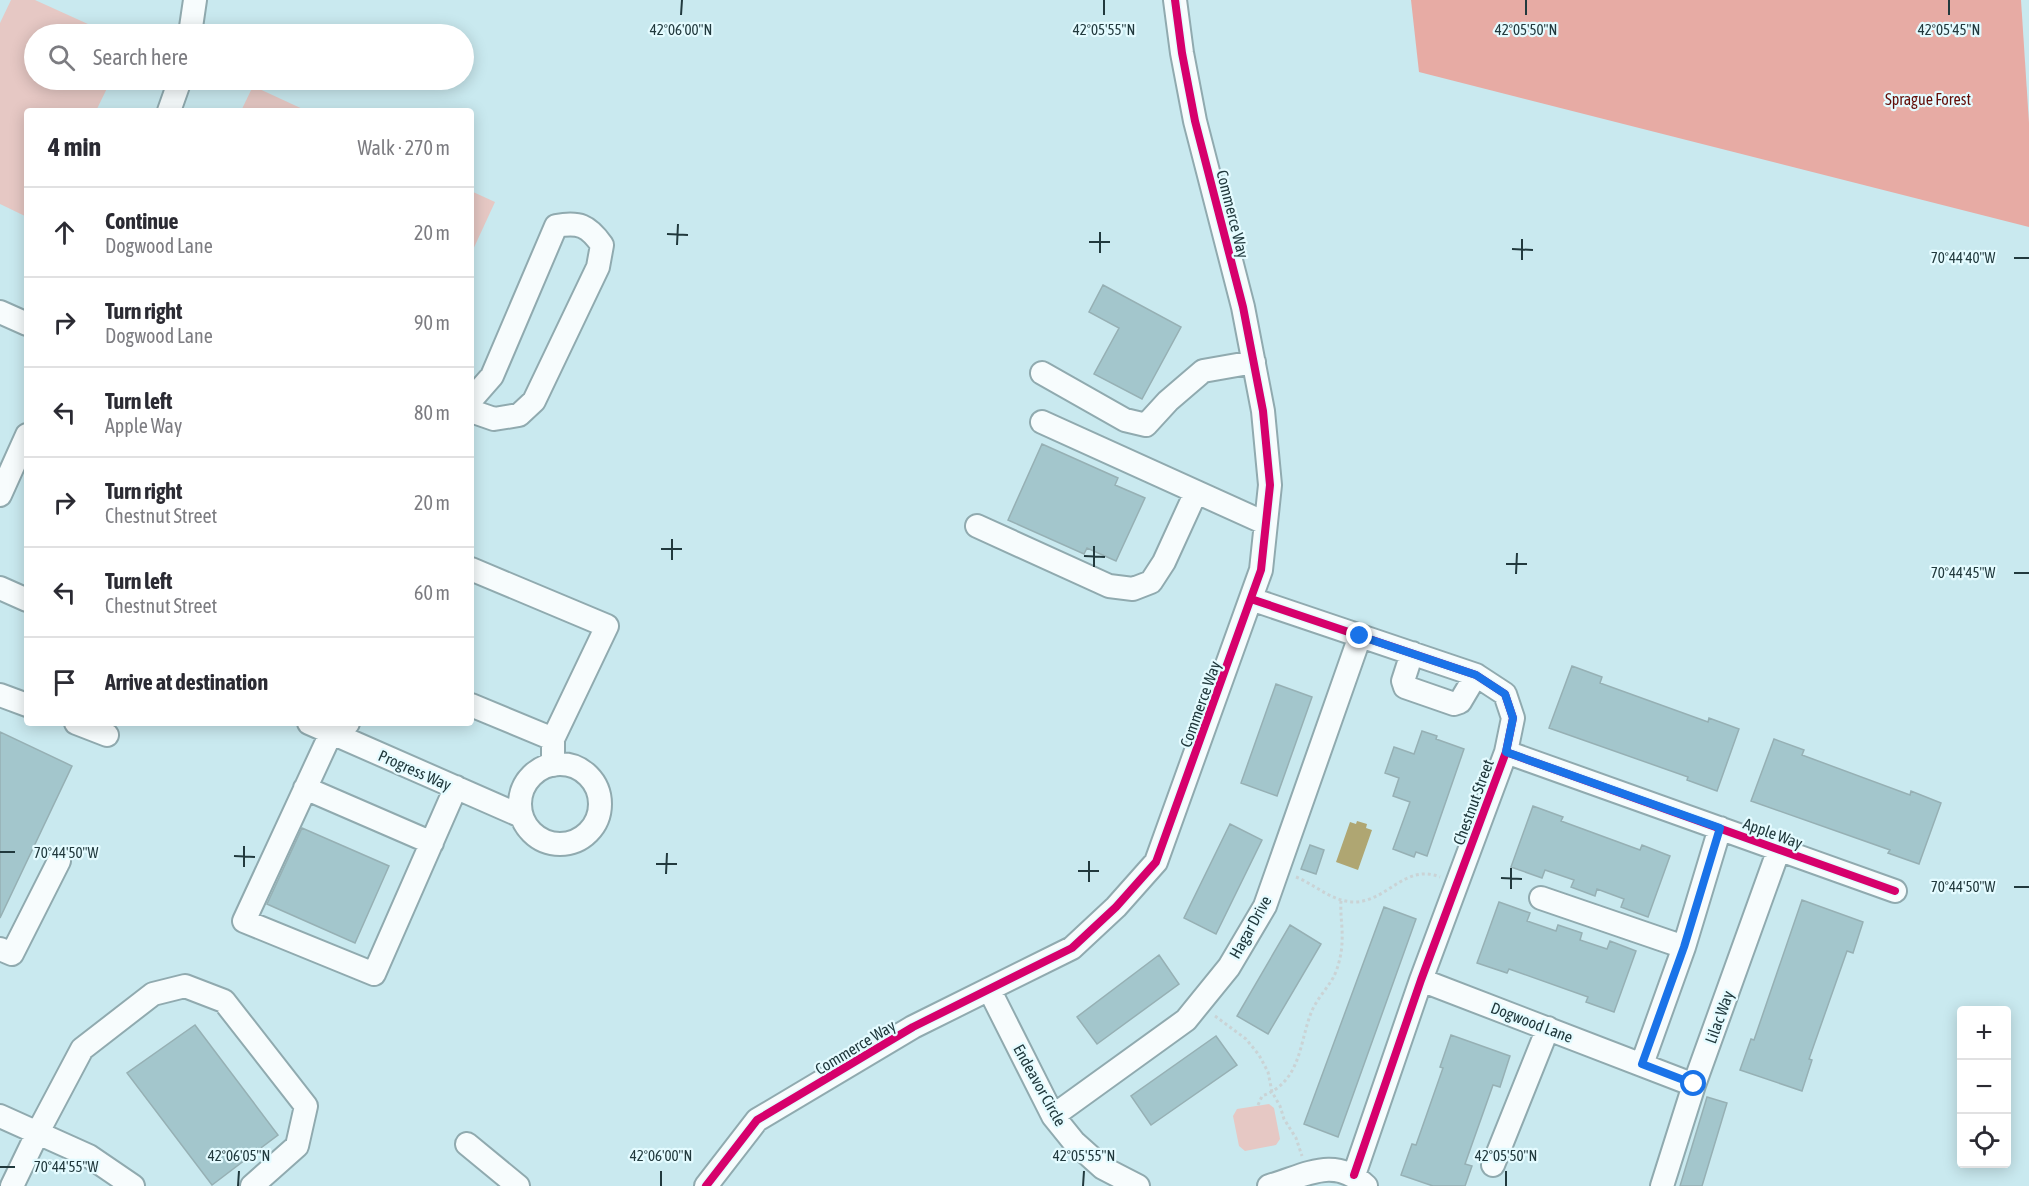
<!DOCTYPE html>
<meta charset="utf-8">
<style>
body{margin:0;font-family:"Asap Condensed",sans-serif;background:#f2f2f3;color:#2b2b33}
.controls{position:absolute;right:18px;bottom:18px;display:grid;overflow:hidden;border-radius:6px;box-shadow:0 3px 15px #0003}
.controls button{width:54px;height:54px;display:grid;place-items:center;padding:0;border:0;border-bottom:2px solid #e1e1e2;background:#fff;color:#2b2b33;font:30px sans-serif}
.stop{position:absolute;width:18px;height:18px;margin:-14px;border:4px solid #1a73e8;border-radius:50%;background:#fff}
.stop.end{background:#1a73e8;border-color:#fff;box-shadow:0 2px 6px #0008}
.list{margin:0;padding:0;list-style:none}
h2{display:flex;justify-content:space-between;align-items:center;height:78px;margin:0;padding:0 24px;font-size:26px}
h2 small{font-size:20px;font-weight:400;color:#7c7c81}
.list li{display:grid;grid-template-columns:39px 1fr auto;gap:18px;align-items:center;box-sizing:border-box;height:90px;padding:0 24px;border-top:2px solid #e1e1e2}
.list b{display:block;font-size:22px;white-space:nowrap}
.list p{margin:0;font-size:20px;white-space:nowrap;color:#7c7c81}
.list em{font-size:20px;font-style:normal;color:#7c7c81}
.icon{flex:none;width:33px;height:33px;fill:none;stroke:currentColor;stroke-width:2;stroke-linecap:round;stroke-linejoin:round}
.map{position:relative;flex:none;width:2029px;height:1186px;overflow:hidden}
.search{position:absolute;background:#fff;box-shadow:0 3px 15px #0003;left:24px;top:24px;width:450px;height:66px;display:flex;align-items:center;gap:15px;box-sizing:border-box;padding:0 21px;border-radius:33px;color:#7c7c81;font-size:22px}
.panel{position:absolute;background:#fff;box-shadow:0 3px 15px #0003;left:24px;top:108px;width:450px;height:618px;border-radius:6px}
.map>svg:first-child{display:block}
</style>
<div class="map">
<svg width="2029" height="1186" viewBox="0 0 2029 1186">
<rect width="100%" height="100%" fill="#c9e9ef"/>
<path fill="#e6c8c4" d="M 11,0 L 35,0 L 110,34 L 34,34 L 34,80 L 111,80 L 96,111 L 27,111 L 27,217 L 0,204 L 0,23 Z
M 253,86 L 307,111 L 241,111 Z
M 471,191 L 495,202 L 471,254 Z
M 1269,1104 L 1274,1108 L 1280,1139 L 1276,1145 L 1245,1151 L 1239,1146 L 1233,1116 L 1237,1109 Z"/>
<path fill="#e7aba4" d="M 1411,0 L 2021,0 L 2029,123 L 2029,227 L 1419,72 Z"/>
<path fill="#afa672" d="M 1357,821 L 1367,824 L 1366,828 L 1372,830 L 1358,870 L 1336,862 L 1350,822 L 1356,824 Z"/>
<path fill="#a3c6cc" stroke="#96b0b4" stroke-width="1.5" d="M 1103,285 L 1181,327 L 1142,399 L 1094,374 L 1119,328 L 1089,312 Z
M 1042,444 L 1118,478 L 1115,485 L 1145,498 L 1116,561 L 1087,548 L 1084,554 L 1008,520 Z
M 1572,666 L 1602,677 L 1600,683 L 1708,722 L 1709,718 L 1739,729 L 1717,791 L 1687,780 L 1688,777 L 1549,728 Z
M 1276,684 L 1312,697 L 1277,796 L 1241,783 Z
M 1422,731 L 1437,736 L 1436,739 L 1464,749 L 1427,856 L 1416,852 L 1414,857 L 1393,849 L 1410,802 L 1393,796 L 1399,778 L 1385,773 L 1394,747 L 1414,754 Z
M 0,732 L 72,766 L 0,918 Z
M 1774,739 L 1804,750 L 1802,755 L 1910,795 L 1911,791 L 1941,803 L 1919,864 L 1888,853 L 1890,850 L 1751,801 Z
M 1533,806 L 1563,817 L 1561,821 L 1640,850 L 1642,845 L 1670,856 L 1648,917 L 1621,907 L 1624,899 L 1597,889 L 1595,896 L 1571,887 L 1574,880 L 1545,870 L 1542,878 L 1511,867 Z
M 1230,824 L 1262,840 L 1216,934 L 1184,918 Z
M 302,828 L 389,866 L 355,943 L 267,904 Z
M 1310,845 L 1324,850 L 1316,874 L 1301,869 Z
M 1802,900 L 1863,922 L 1853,953 L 1847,951 L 1809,1059 L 1812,1060 L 1802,1091 L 1740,1070 L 1751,1039 L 1754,1040 Z
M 1499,902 L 1530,913 L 1527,921 L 1556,931 L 1558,925 L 1582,933 L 1580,940 L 1607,949 L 1610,941 L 1636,951 L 1614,1012 L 1586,1002 L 1588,997 L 1509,969 L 1507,973 L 1477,963 Z
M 1384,907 L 1416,919 L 1338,1137 L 1304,1124 Z
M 1290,925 L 1321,944 L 1268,1034 L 1237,1016 Z
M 1159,955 L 1179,984 L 1097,1044 L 1077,1017 Z
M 195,1025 L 278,1135 L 212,1185 L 127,1073 Z
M 1451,1035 L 1510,1056 L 1500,1087 L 1493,1085 L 1465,1164 L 1472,1166 L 1465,1186 L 1433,1186 L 1401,1175 L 1412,1144 L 1416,1145 L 1443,1068 L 1440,1067 Z
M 1216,1036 L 1237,1065 L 1151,1125 L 1131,1096 Z
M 1707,1097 L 1727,1103 L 1702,1186 L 1680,1186 Z"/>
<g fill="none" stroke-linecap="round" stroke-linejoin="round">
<defs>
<path id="minor" d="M 190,34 L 195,0
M 169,111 L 180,80
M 0,312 L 27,324
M 1042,373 L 1125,420 L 1146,425 L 1168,401 L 1203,371 L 1254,362
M 471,400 L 492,376 L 556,226 C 579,222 588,225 602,245 L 598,267 L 534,401 L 519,415 L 494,419 L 471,411
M 1042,422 L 1265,523
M 0,495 L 27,435
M 977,526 L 1109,586 L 1133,589 L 1151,582 L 1164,562 L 1196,492
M 471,569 L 607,626 L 553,739 L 553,765
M 0,588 L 27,600
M 1251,599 L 1476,675 L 1505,694 L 1513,718 L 1506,752 L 1421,980 L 1354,1175
M 1412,653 L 1403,681 L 1405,687 L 1454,704 L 1460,702 L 1476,675
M 0,695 L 27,705
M 471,705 L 553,739
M 76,723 L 107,735
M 309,723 L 521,816
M 348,723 L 331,733 L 244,921 L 374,974 L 456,787
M 1506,752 L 1895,891
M520 804a40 40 0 1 1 80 0a40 40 0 1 1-80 0Z
M 305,788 L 432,843
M 1541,898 L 1684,947
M 0,949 L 12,954 L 59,861
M 1421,980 L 1694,1085
M 989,989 L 1053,1116 L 1074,1142 L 1103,1168 L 1138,1186
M 1642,1064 L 1684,947 L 1720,828
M 0,1116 L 89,1156 L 133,1186
M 1053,1116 L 1186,1020 L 1229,967 L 1265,906 L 1360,636
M 467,1144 L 518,1186
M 1493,1165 L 1548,1028
M 12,1186 L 38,1132 L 82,1049 L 153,994 L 185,986 L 224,1001 L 306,1106 L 297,1146 L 252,1186
M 706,1186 L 757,1120 L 913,1027 L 1072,948 L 1116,907 L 1156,862 L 1261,570 L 1270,485 L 1263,411 L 1243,307 L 1195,121 L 1182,53 L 1175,0
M 1269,1186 C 1305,1176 1334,1155 1366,1186
M 1662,1186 L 1694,1085 L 1779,849"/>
</defs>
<use href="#minor" stroke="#90aaaf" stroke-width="26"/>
<path stroke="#cad3d5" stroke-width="3" stroke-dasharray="3 3" stroke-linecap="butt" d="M 1296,877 C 1316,885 1332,902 1355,902 C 1388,901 1405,863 1440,877
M 1215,1016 L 1246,1039 L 1259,1055 L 1268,1072 L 1272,1092 L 1280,1106 L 1284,1119 L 1296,1138 L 1302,1156
M 1258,1105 L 1262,1096 C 1301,1082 1299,1044 1311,1013 C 1316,1000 1326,990 1333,978 C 1338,969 1342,953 1342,942 C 1343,928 1340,915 1341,901"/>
<use href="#minor" stroke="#f7fcfd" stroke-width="22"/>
<defs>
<path id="cycleway" d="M 1251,599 L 1476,675 L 1505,694 L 1513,718 L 1506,752 L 1421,980 L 1354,1175
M 1506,752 L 1895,891
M 706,1186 L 757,1120 L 913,1027 L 1072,948 L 1116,907 L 1156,862 L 1261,570 L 1270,485 L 1263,411 L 1243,307 L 1195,121 L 1182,53 L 1175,0"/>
</defs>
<use href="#cycleway" stroke="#e4fbff" stroke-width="11"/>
<use href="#cycleway" stroke="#d6006c" stroke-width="8"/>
</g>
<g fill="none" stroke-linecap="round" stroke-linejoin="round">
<path stroke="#1a73e8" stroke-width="8" d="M 1360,636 L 1476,675 L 1505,694 L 1513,718 L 1506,752 L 1720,828 L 1684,947 L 1642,1064 L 1694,1084"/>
</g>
<path fill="none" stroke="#21393d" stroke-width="2" d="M 681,15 L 682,0M 1104,15 L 1104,0M 1526,15 L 1526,0M 1949,15 L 1949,0M 667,234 L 688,235M 1089,242 L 1110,242M 677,245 L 678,224M 1512,249 L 1533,250M 1100,253 L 1100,232M 2014,258 L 2029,258M 1522,260 L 1522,239M 661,549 L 682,549M 1084,556 L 1105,557M 672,560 L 672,539M 1506,564 L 1527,564M 1094,567 L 1094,546M 2014,573 L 2029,573M 1516,574 L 1517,553M 0,852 L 15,852M 234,856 L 255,857M 656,864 L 677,864M 244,867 L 244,846M 1078,871 L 1099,871M 666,874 L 667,853M 1501,878 L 1522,879M 1089,882 L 1089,861M 2014,887 L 2029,887M 1511,889 L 1511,868M 0,1167 L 15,1167M 238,1186 L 239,1171M 661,1186 L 661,1171M 1083,1186 L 1084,1171M 1506,1186 L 1506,1171"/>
<g text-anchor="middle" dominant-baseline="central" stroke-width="4.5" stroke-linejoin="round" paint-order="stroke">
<g font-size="16" fill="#630d08" stroke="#e4fbff">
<text x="1928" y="99">Sprague Forest</text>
</g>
<g font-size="16" fill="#21393d" stroke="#e4fbff">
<text transform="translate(1233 214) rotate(76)">Commerce Way</text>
<text transform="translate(1200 704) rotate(-70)">Commerce Way</text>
<text transform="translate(415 770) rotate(24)">Progress Way</text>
<text transform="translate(1473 802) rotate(-70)">Chestnut Street</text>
<text transform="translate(1773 833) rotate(20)">Apple Way</text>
<text transform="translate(1250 927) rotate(-61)">Hagar Drive</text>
<text transform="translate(1719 1017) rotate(-70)">Lilac Way</text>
<text transform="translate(1532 1022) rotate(21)">Dogwood Lane</text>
<text transform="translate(855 1047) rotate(-31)">Commerce Way</text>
<text transform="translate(1040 1085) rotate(61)">Endeavor Circle</text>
</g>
</g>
<g font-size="15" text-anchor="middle" fill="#21393d" stroke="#e4fbff" stroke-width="4.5" stroke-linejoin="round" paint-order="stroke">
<text x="681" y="35">42°06'00"N</text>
<text x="1104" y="35">42°05'55"N</text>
<text x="1526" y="35">42°05'50"N</text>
<text x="1949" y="35">42°05'45"N</text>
<text x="1963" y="263">70°44'40"W</text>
<text x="1963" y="578">70°44'45"W</text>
<text x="66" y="858">70°44'50"W</text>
<text x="1963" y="892">70°44'50"W</text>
<text x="239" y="1161">42°06'05"N</text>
<text x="661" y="1161">42°06'00"N</text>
<text x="1084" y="1161">42°05'55"N</text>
<text x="1506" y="1161">42°05'50"N</text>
<text x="66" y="1172">70°44'55"W</text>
</g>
</svg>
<div class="controls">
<button>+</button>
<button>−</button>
<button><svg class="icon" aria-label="locate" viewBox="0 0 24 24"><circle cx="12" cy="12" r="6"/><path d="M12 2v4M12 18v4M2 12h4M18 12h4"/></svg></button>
</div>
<div class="stop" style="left:1694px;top:1084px"></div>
<div class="stop end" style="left:1360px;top:636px"></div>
<div class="search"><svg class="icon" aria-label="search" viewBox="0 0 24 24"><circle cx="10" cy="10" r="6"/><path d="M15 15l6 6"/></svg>Search here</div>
<section class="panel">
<h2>4 min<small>Walk · 270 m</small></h2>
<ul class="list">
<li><svg class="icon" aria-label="ahead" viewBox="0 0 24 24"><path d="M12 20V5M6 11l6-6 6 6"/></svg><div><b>Continue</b><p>Dogwood Lane</p></div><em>20 m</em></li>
<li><svg class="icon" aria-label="right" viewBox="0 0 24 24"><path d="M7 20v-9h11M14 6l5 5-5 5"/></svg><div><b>Turn right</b><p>Dogwood Lane</p></div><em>90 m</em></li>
<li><svg class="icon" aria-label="left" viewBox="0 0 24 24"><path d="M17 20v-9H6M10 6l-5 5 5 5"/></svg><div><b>Turn left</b><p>Apple Way</p></div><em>80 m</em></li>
<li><svg class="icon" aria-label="right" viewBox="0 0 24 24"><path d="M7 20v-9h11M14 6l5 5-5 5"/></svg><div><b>Turn right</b><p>Chestnut Street</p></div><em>20 m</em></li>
<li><svg class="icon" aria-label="left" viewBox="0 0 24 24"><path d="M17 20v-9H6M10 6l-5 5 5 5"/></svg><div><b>Turn left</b><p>Chestnut Street</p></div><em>60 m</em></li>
<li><svg class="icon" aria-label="arrive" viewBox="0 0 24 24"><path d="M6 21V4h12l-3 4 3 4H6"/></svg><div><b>Arrive at destination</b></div></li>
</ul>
</section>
</div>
